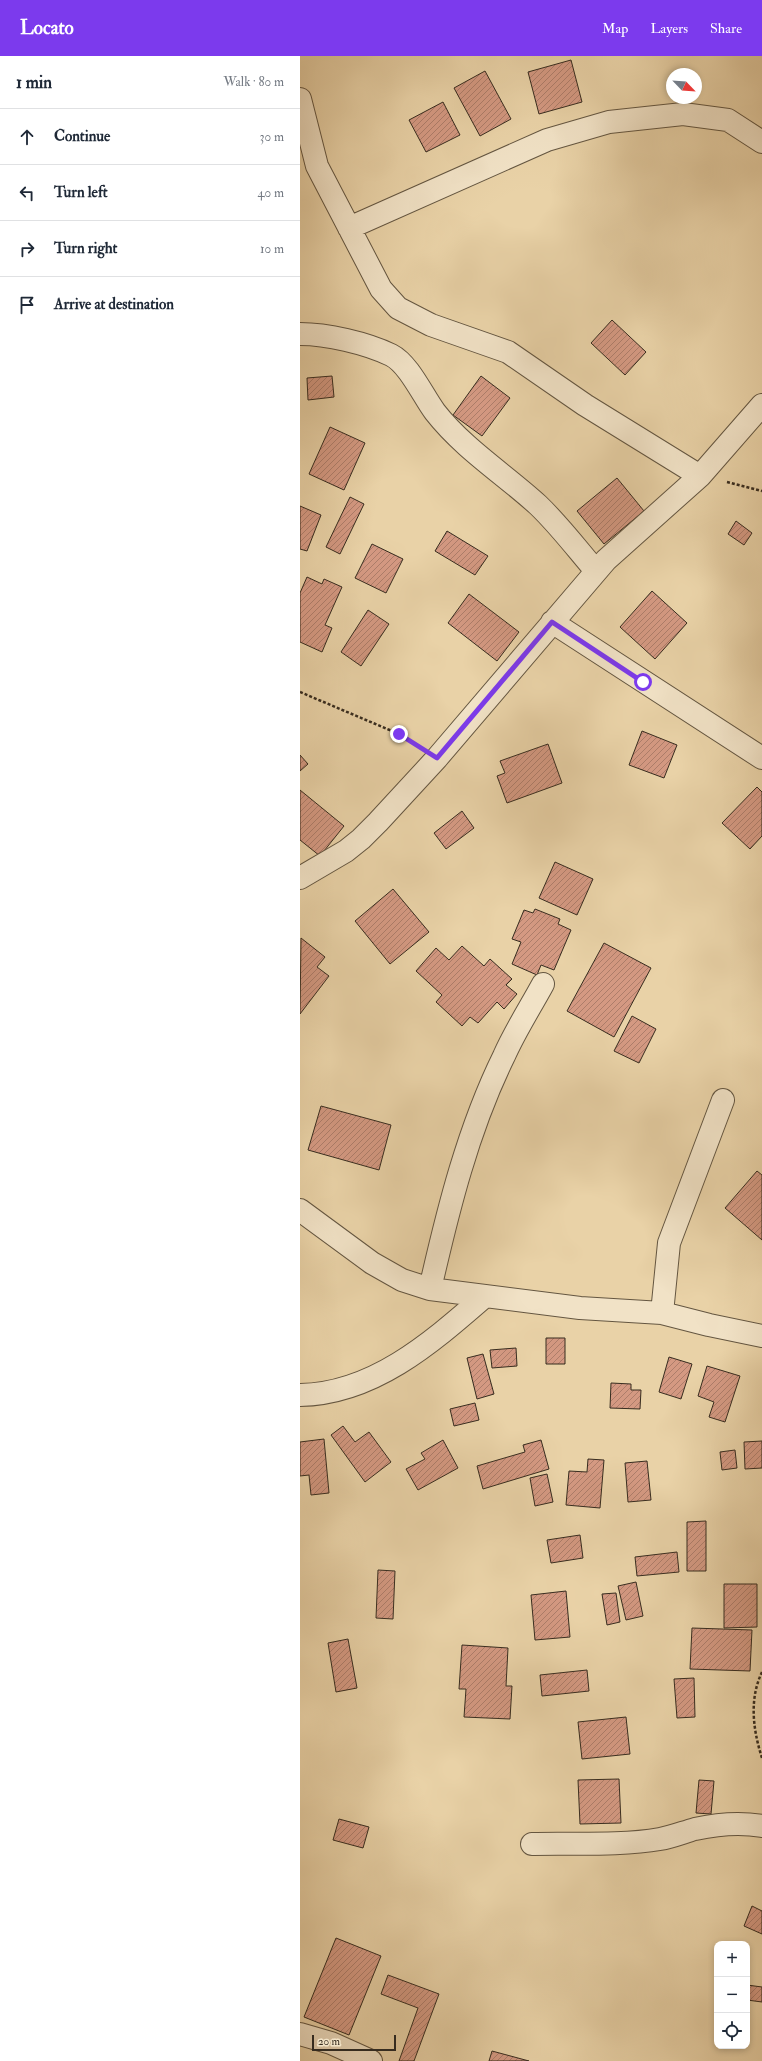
<!DOCTYPE html>
<meta charset="utf-8">
<style>
body{margin:0;font-family:"IM FELL Double Pica",serif;background:#f2f2f3;color:#1f2937}
.controls{position:absolute;right:12px;bottom:12px;display:grid;overflow:hidden;border-radius:8px;box-shadow:0 2px 6px #0003}
.controls button{width:36px;height:36px;display:grid;place-items:center;padding:0;border:0;border-bottom:1px solid #e0e1e3;background:#fff;color:#1f2937;font:20px sans-serif}
.compass{position:absolute;left:366px;top:12px;width:36px;height:36px;border-radius:50%;background:#fff;box-shadow:0 2px 6px #0003;rotate:115deg}
.scale{position:absolute;left:12px;bottom:10px;width:84px;box-sizing:border-box;padding-left:4px;border:2px solid #372c1f;border-top:0;font-size:11px;line-height:14px;white-space:nowrap;color:#372c1f;-webkit-text-stroke:3px #f1e2c6;paint-order:stroke}
.stop{position:absolute;width:12px;height:12px;margin:-9px;border:3px solid #7c3aed;border-radius:50%;background:#fff}
.stop.end{background:#7c3aed;border-color:#fff;box-shadow:0 1px 4px #0008}
.list{margin:0;padding:0;list-style:none}
h2{display:flex;justify-content:space-between;align-items:center;height:52px;margin:0;padding:0 16px;font-size:17px}
h2 small{font-size:13px;font-weight:400;color:#747a83}
.list li{display:grid;grid-template-columns:26px 1fr auto;gap:12px;align-items:center;box-sizing:border-box;height:56px;padding:0 16px;border-top:1px solid #e0e1e3}
.list b{display:block;font-size:15px;white-space:nowrap}
.list em{font-size:13px;font-style:normal;color:#747a83}
.icon{flex:none;width:22px;height:22px;fill:none;stroke:currentColor;stroke-width:2;stroke-linecap:round;stroke-linejoin:round}
.map{position:relative;flex:none;width:462px;height:2005px;overflow:hidden}
header{display:flex;align-items:center;gap:24px;box-sizing:border-box;height:56px;padding:0 20px;background:#7c3aed;color:#fff}
header strong{font-size:19px}
nav{display:flex;gap:22px;margin-inline-start:auto;font-size:14px}
main{display:flex}
aside{flex:1;background:#fff}
.map>svg:first-child{display:block}
</style>
<header>
<strong>Locato</strong>
<nav><a>Map</a><a>Layers</a><a>Share</a></nav>
</header>
<main>
<aside>
<h2>1 min<small>Walk · 80 m</small></h2>
<ul class="list">
<li><svg class="icon" aria-label="ahead" viewBox="0 0 24 24"><path d="M12 20V5M6 11l6-6 6 6"/></svg><div><b>Continue</b></div><em>30 m</em></li>
<li><svg class="icon" aria-label="left" viewBox="0 0 24 24"><path d="M17 20v-9H6M10 6l-5 5 5 5"/></svg><div><b>Turn left</b></div><em>40 m</em></li>
<li><svg class="icon" aria-label="right" viewBox="0 0 24 24"><path d="M7 20v-9h11M14 6l5 5-5 5"/></svg><div><b>Turn right</b></div><em>10 m</em></li>
<li><svg class="icon" aria-label="arrive" viewBox="0 0 24 24"><path d="M6 21V4h12l-3 4 3 4H6"/></svg><div><b>Arrive at destination</b></div></li>
</ul>
</aside>
<div class="map">
<svg width="462" height="2005" viewBox="0 0 462 2005">
<defs>
<pattern id="building-hatch" width="6" height="6" patternUnits="userSpaceOnUse"><rect width="6" height="6" fill="#d49982"/><path d="M-1 1l2-2M0 6l6-6M5 7l2-2" fill="none" stroke="#ad7d6a"/></pattern>
</defs>
<rect width="100%" height="100%" fill="#e9d2a7"/>
<filter id="stains"><feTurbulence type="fractalNoise" baseFrequency=".005" numOctaves="4"/><feColorMatrix values="0 0 0 0 .2 0 0 0 0 .09 0 0 0 0 .02 0 0 0 .5 -.17"/></filter>
<radialGradient id="worn" r=".72"><stop offset=".6" stop-color="#630" stop-opacity="0"/><stop offset="1" stop-color="#630" stop-opacity=".3"/></radialGradient>
<path fill="url(#building-hatch)" stroke="#372c1f" d="M 271,4 L 282,46 L 239,58 L 228,16 Z
M 185,15 L 211,63 L 180,80 L 154,32 Z
M 143,46 L 160,79 L 126,96 L 109,64 Z
M 312,264 L 346,296 L 325,319 L 291,287 Z
M 32,320 L 34,341 L 8,344 L 7,322 Z
M 181,320 L 210,342 L 182,380 L 153,359 Z
M 30,371 L 65,387 L 44,434 L 9,418 Z
M 317,422 L 344,455 L 304,488 L 277,455 Z
M 50,441 L 64,448 L 40,498 L 26,491 Z
M 0,450 L 21,459 L 7,495 L 0,493 Z
M 436,465 L 452,477 L 444,489 L 428,478 Z
M 147,475 L 188,500 L 175,519 L 135,495 Z
M 72,488 L 103,503 L 86,537 L 55,522 Z
M 7,521 L 22,528 L 24,523 L 42,531 L 25,569 L 32,572 L 22,596 L 0,586 L 0,537 Z
M 352,535 L 387,567 L 355,603 L 320,571 Z
M 169,538 L 219,576 L 197,605 L 148,567 Z
M 68,554 L 89,568 L 61,610 L 41,596 Z
M 342,675 L 377,689 L 364,722 L 329,709 Z
M 248,688 L 262,727 L 207,747 L 197,720 L 205,717 L 200,705 Z
M 0,699 L 8,708 L 0,715 Z
M 457,731 L 462,736 L 462,780 L 450,793 L 422,767 Z
M 0,734 L 44,770 L 20,800 L 0,784 Z
M 162,755 L 174,772 L 146,793 L 134,777 Z
M 255,806 L 293,823 L 277,859 L 239,842 Z
M 93,833 L 129,876 L 90,908 L 55,865 Z
M 235,853 L 260,863 L 258,868 L 271,874 L 254,914 L 241,909 L 237,919 L 212,908 L 221,886 L 212,883 L 224,854 L 233,857 Z
M 1,882 L 25,901 L 17,911 L 29,920 L 0,958 Z
M 304,887 L 351,912 L 314,981 L 267,955 Z
M 162,890 L 184,910 L 190,903 L 212,923 L 206,929 L 217,938 L 204,953 L 197,946 L 178,967 L 170,961 L 162,970 L 136,946 L 142,939 L 116,915 L 136,892 L 149,904 Z
M 332,960 L 356,973 L 339,1007 L 314,995 Z
M 21,1050 L 91,1069 L 79,1114 L 8,1094 Z
M 457,1115 L 462,1119 L 462,1184 L 425,1152 Z
M 246,1282 L 265,1282 L 265,1308 L 246,1308 Z
M 216,1292 L 217,1310 L 192,1312 L 190,1294 Z
M 183,1298 L 194,1338 L 177,1343 L 167,1302 Z
M 369,1301 L 392,1308 L 381,1343 L 359,1336 Z
M 407,1310 L 440,1320 L 425,1366 L 409,1361 L 414,1346 L 398,1340 Z
M 311,1327 L 331,1328 L 331,1334 L 341,1334 L 340,1353 L 310,1352 Z
M 175,1347 L 179,1364 L 154,1370 L 150,1353 Z
M 43,1370 L 55,1386 L 69,1376 L 91,1406 L 65,1426 L 31,1379 Z
M 24,1383 L 29,1437 L 11,1439 L 9,1419 L 0,1420 L 0,1386 Z
M 143,1384 L 158,1412 L 118,1434 L 106,1413 L 125,1403 L 121,1397 Z
M 241,1384 L 249,1413 L 183,1433 L 177,1410 L 225,1396 L 223,1389 Z
M 462,1385 L 462,1412 L 445,1413 L 444,1386 Z
M 435,1394 L 437,1412 L 422,1414 L 420,1396 Z
M 288,1403 L 304,1404 L 300,1452 L 266,1449 L 269,1415 L 287,1416 Z
M 347,1405 L 351,1444 L 328,1446 L 325,1407 Z
M 247,1418 L 253,1446 L 235,1450 L 230,1422 Z
M 406,1465 L 406,1515 L 387,1515 L 387,1466 Z
M 280,1479 L 283,1502 L 251,1507 L 247,1484 Z
M 377,1496 L 379,1516 L 337,1520 L 335,1501 Z
M 78,1514 L 95,1515 L 93,1563 L 76,1562 Z
M 336,1526 L 343,1560 L 326,1564 L 318,1530 Z
M 424,1528 L 457,1528 L 457,1571 L 424,1572 Z
M 266,1535 L 270,1581 L 235,1584 L 231,1539 Z
M 316,1537 L 320,1566 L 307,1569 L 302,1538 Z
M 392,1572 L 452,1574 L 450,1615 L 390,1613 Z
M 48,1583 L 57,1632 L 36,1636 L 28,1587 Z
M 162,1589 L 208,1592 L 206,1630 L 212,1630 L 210,1663 L 164,1661 L 166,1633 L 159,1633 Z
M 287,1614 L 289,1635 L 242,1640 L 240,1619 Z
M 394,1622 L 395,1661 L 377,1662 L 374,1623 Z
M 326,1661 L 330,1698 L 282,1703 L 278,1666 Z
M 319,1723 L 321,1767 L 280,1768 L 278,1724 Z
M 399,1724 L 414,1725 L 411,1758 L 396,1757 Z
M 39,1763 L 69,1771 L 63,1792 L 33,1784 Z
M 452,1850 L 462,1855 L 462,1878 L 444,1870 Z
M 36,1882 L 81,1900 L 49,1979 L 4,1961 Z
M 88,1919 L 139,1938 L 114,2005 L 99,2005 L 118,1952 L 81,1938 Z
M 447,1929 L 462,1931 L 462,1946 L 447,1944 Z
M 192,1995 L 229,2005 L 189,2005 Z"/>
<g fill="none" stroke-linecap="round" stroke-linejoin="round">
<defs>
<path id="minor" d="M 0,43 L 17,110 L 81,233 L 98,252 L 131,269 L 208,296 L 285,349 L 400,420
M 49,172 L 247,84 L 309,66 L 383,58 L 428,64 L 462,86
M 0,278 C 27,278 66,287 91,299 C 109,308 123,340 135,356 C 164,393 204,418 238,449 C 259,469 277,493 296,515
M 252,566 L 462,702
M 0,822 L 46,795 L 61,783 L 78,766 L 137,702 L 306,504 L 400,420 L 462,349
M 0,1154 L 72,1207 L 102,1224 L 130,1233 L 280,1252 L 362,1257 L 409,1269 L 462,1280
M 130,1233 C 148,1154 168,1073 204,1000 C 215,975 230,952 243,928
M 362,1257 L 369,1187 L 423,1044
M 0,1339 C 73,1338 131,1287 184,1241
M 232,1788 C 272,1787 321,1790 360,1783 C 372,1781 384,1776 395,1773 C 418,1768 439,1766 462,1770
M 0,1978 L 31,1987 L 71,2005"/>
</defs>
<use href="#minor" stroke="#645641" stroke-width="24"/>
<path stroke="#372c1f" stroke-width="2.5" stroke-dasharray="3 2" stroke-linecap="butt" d="M 427,426 L 462,435
M 0,636 L 99,678 L 114,688
M 462,1616 C 449,1643 453,1674 462,1702"/>
<use href="#minor" stroke="#f1e2c6" stroke-width="22"/>
</g>
<g fill="none" stroke-linecap="round" stroke-linejoin="round">
<path stroke="#7c3aed" stroke-width="5" d="M 99,678 L 137,702 L 252,566 L 343,626"/>
</g>
<rect width="100%" height="100%" filter="url(#stains)"/>
<rect width="100%" height="100%" fill="url(#worn)"/>
</svg>
<div class="controls">
<button>+</button>
<button>−</button>
<button><svg class="icon" aria-label="locate" viewBox="0 0 24 24"><circle cx="12" cy="12" r="6"/><path d="M12 2v4M12 18v4M2 12h4M18 12h4"/></svg></button>
</div>
<svg class="compass" viewBox="-18 -18 36 36"><path d="M0-13l5 13h-10z" fill="#e53935"/><path d="M0 13l5-13h-10z" fill="#747a83"/></svg>
<div class="scale">20 m</div>
<div class="stop" style="left:343px;top:626px"></div>
<div class="stop end" style="left:99px;top:678px"></div>
</div>
</main>
